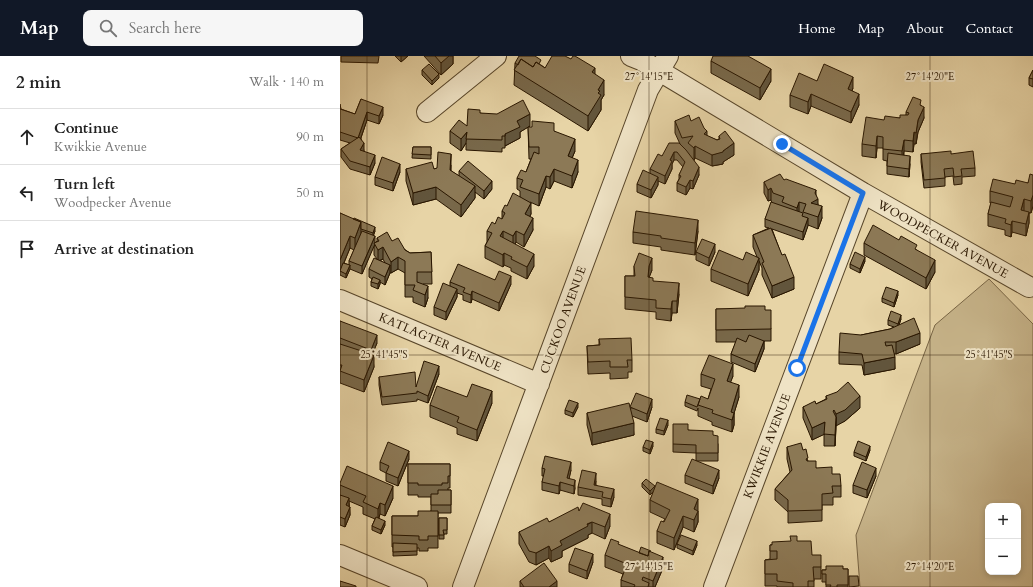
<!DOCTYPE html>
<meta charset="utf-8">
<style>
body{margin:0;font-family:Cardo,serif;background:#f6f6f6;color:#222}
.controls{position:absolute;right:12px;bottom:12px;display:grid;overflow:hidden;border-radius:8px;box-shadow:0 2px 6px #0003}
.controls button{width:36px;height:36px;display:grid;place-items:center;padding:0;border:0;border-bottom:1px solid #e0e0e0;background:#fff;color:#222;font:20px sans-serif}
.stop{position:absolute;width:12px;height:12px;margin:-9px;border:3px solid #1a73e8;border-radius:50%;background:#fff}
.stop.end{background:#1a73e8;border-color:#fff;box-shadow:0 1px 4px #0008}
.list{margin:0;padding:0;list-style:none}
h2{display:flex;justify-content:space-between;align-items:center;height:52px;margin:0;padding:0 16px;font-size:17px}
h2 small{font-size:13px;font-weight:400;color:#767676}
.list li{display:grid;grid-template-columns:26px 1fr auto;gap:12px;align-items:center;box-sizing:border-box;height:56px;padding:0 16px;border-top:1px solid #e0e0e0}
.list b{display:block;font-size:15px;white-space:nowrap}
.list p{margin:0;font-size:13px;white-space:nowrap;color:#767676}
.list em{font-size:13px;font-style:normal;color:#767676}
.icon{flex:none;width:22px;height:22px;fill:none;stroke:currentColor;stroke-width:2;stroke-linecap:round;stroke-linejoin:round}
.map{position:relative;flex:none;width:693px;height:531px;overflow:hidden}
header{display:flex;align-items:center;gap:24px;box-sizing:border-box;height:56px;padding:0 20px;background:#111827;color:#fff}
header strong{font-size:19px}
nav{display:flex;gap:22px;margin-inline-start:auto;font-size:14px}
.search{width:280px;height:36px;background:#f6f6f6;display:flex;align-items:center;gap:10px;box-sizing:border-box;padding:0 14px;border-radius:8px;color:#767676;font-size:15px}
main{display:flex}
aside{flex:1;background:#fff}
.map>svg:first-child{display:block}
</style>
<header>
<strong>Map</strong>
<div class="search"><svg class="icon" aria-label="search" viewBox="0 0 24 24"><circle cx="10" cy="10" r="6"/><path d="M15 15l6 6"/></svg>Search here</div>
<nav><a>Home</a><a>Map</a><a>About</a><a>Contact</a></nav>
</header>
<main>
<aside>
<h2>2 min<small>Walk · 140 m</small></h2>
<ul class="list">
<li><svg class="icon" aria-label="ahead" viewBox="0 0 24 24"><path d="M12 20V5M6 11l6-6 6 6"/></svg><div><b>Continue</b><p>Kwikkie Avenue</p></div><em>90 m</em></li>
<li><svg class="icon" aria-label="left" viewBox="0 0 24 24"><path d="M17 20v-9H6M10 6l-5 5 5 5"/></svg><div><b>Turn left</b><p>Woodpecker Avenue</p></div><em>50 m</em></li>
<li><svg class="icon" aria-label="arrive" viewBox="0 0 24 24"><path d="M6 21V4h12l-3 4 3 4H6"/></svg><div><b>Arrive at destination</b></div></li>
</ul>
</aside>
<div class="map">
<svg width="693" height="531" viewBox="0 0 693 531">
<rect width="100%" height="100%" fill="#e7d4a6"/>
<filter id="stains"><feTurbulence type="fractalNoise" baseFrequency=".005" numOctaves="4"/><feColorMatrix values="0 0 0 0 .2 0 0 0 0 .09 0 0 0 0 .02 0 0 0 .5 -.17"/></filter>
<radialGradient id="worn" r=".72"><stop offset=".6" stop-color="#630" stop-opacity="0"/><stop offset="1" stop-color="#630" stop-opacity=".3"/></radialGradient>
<path fill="#c7b48a" stroke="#786545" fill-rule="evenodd" d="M 649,223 L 693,268 L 693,531 L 520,531 L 516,479 L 595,269 ZM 648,450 L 678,450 L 678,516 L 648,516 Z"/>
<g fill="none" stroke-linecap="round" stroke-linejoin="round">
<defs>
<path id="minor" d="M 291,0 L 301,4 L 523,137 L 689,231
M 87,56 L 156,0
M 0,244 L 199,328
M 0,499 L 77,531
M 123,531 L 308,34 L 328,0
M 374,531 L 523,137"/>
</defs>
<use href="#minor" stroke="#58462a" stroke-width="22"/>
<use href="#minor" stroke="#efe3c5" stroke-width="20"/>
</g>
<path fill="#78684a" stroke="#291600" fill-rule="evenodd" d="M 1,0 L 39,0 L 38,7 L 1,6 Z
M 55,0 L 68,0 L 61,6 Z
M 84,0 L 113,0 L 113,8 L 101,19 Z
M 371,5 L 431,25 L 420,44 L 371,17 Z
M 175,7 L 201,9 L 205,12 L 255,18 L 264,39 L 261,44 L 261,54 L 248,75 L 174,29 Z
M 82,14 L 99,22 L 92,29 L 82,19 Z
M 693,14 L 693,31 L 689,29 L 689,22 Z
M 477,25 L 513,32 L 512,35 L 519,49 L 511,67 L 471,50 L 468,58 L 450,51 L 450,39 Z
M 21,43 L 43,59 L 39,68 L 27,64 L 21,82 L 24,95 L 35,107 L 30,119 L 10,113 L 1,101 L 1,93 L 10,87 L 0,84 L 0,48 L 1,53 L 15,58 Z
M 581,49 L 584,62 L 578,76 L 576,88 L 574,88 L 573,96 L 564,95 L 564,99 L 570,108 L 569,121 L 547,118 L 547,105 L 543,104 L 543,92 L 537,92 L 536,102 L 522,100 L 522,88 L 544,64 L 560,62 L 566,59 L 566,56 Z
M 140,57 L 190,70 L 188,71 L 214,75 L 235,95 L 232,102 L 238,116 L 232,132 L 214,125 L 210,133 L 206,131 L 199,150 L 190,146 L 191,158 L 190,160 L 193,174 L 184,191 L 176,186 L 175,188 L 194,210 L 187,223 L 171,215 L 171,212 L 164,209 L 163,211 L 145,202 L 145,190 L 147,186 L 147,175 L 155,168 L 162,163 L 162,155 L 167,150 L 180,141 L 180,135 L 177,133 L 177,122 L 186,116 L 191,103 L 189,103 L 188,71 L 180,76 L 180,82 L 165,90 L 165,92 L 162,92 L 162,96 L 126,94 L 126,87 L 121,95 L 110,87 L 110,75 L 127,70 Z
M 335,65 L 351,65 L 367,80 L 377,84 L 379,83 L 379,80 L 394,99 L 383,106 L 383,108 L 372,110 L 355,102 L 354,104 L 359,119 L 353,133 L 350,132 L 346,139 L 337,135 L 337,127 L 339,123 L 339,119 L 343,111 L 337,104 L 334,104 L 332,108 L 332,113 L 325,128 L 318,125 L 318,129 L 311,142 L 297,136 L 297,128 L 310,118 L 310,113 L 322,100 L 340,88 L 335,77 Z
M 73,91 L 91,91 L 91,103 L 72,102 Z
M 581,98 L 611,98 L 635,112 L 635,120 L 622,121 L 622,128 L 614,129 L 613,120 L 605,121 L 605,130 L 584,132 L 581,106 Z
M 111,109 L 111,115 L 119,120 L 119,115 L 152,133 L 144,143 L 135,136 L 135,142 L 121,161 L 96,143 L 73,149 L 66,125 L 66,113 L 94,113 Z
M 60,116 L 53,135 L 35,129 L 35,121 Z
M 693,119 L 693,150 L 691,157 L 689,157 L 689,167 L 686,180 L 672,176 L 671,181 L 665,179 L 665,174 L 648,170 L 648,158 L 651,147 L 650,147 L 650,135 L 688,127 Z
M 444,124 L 476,140 L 478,149 L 482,162 L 478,173 L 468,169 L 463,184 L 432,173 L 454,233 L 432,242 L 422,219 L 422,212 L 419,205 L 419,214 L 408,240 L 371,225 L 371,213 L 403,204 L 417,201 L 413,191 L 413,179 L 429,172 L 425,171 L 425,163 L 432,147 L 431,144 L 428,145 L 424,137 L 424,126 Z
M 0,157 L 35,175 L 33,180 L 35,187 L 37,185 L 37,182 L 52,185 L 70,197 L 91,196 L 92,228 L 83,228 L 88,242 L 85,251 L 73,246 L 73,241 L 65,241 L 65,217 L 58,213 L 51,217 L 50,217 L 45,229 L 40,226 L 40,228 L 38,233 L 31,230 L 31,226 L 32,223 L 29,221 L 29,213 L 37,203 L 34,199 L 34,189 L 22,218 L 10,213 L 6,222 L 0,219 ZM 10,192 L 14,194 L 9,205 L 9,209 L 4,207 ZM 43,203 L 45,207 L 40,205 Z
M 358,175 L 355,199 L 321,194 L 321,191 L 293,187 L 293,176 Z
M 524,187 L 577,194 L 595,216 L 586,233 L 524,199 Z
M 356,196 L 375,196 L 369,210 L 356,204 Z
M 525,205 L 520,217 L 510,212 L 510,208 Z
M 294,210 L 312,214 L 309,221 L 313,225 L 339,238 L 337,257 L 332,257 L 331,265 L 316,263 L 316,256 L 285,253 L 285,220 L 294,220 Z
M 155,224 L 171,228 L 159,255 L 132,243 L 131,247 L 123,244 L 123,239 L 117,237 L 117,241 L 106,264 L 94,259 L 94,251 L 110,230 L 110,226 Z
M 558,239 L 554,251 L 542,246 L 542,242 Z
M 376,253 L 425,254 L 431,273 L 431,285 L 424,285 L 424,293 L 415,316 L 391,306 L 391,298 L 396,286 L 376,286 Z
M 561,263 L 559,269 L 580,288 L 556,298 L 554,298 L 555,313 L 524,319 L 522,309 L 499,308 L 499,296 L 521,279 L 550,273 L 554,271 L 548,269 L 548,264 Z
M 0,265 L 37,287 L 32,298 L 34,311 L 24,336 L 0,327 Z
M 259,283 L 292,304 L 292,316 L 288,316 L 288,322 L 270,323 L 270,317 L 248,318 L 247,290 L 259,289 Z
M 99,318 L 88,347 L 77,343 L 77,345 L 42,349 L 39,329 L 39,321 L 76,331 Z
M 361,318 L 393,320 L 390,326 L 399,341 L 394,357 L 394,369 L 392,376 L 372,369 L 372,366 L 358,360 L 358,352 L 357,355 L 345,350 L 345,346 L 368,343 L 371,333 L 361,330 Z
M 486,340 L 520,352 L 505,365 L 496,369 L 495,390 L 484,390 L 484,378 L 472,384 L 463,362 L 463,351 L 476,348 L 486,343 Z
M 127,341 L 152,347 L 137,385 L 117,378 L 117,372 L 90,361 L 90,349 Z
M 238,351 L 233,361 L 225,358 L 225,354 Z
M 312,351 L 307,366 L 292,360 L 294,379 L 252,389 L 247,369 L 247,357 L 290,352 Z
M 328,369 L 324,379 L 316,377 L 316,373 Z
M 348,374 L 373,379 L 378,388 L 378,405 L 356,405 L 356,397 L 333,396 L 333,388 Z
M 313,390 L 310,398 L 303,395 L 303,391 Z
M 447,391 L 463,394 L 468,405 L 476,412 L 492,418 L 501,430 L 501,441 L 493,441 L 493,449 L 482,449 L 482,465 L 448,467 L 448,456 L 435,444 L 435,433 L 450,416 L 447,403 Z
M 530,394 L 526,405 L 514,400 L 514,396 Z
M 69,403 L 58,430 L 46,425 L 46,417 L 40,414 L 40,406 Z
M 68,408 L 110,408 L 110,432 L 108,432 L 108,434 L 111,434 L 111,457 L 98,457 L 98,492 L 88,492 L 88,495 L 79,495 L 79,492 L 77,492 L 77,499 L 53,500 L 53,491 L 52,491 L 52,460 L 78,460 L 91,455 L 91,441 L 78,441 L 78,439 L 68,439 Z
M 202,412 L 231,414 L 229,422 L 235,432 L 234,438 L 220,434 L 219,438 L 202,434 L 202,426 L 204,420 L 202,420 Z
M 345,419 L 379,422 L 373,438 L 345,427 Z
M 536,420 L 527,442 L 513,437 L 513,429 Z
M 256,425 L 256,429 L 274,441 L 271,451 L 262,449 L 262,443 L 238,439 L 238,431 Z
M 0,427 L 53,442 L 45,460 L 40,458 L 39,462 L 45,469 L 41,478 L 32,474 L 32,470 L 35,463 L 23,458 L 23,451 L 9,445 L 10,459 L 5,471 L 0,469 Z
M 302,427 L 358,455 L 358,466 L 354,476 L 343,471 L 334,494 L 317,487 L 317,475 L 325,463 L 310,456 L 310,444 L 314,435 L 310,439 L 302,431 Z
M 239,455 L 270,470 L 265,483 L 252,477 L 248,479 L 248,482 L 222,495 L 222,501 L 211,506 L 209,502 L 196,509 L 189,506 L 179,488 L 179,476 L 209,466 Z
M 99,462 L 107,462 L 107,478 L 104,478 L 104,483 L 99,483 Z
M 457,485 L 472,499 L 481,511 L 481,523 L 474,523 L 474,531 L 437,531 L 437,530 L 425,530 L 425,504 L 430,503 L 430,489 Z
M 337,488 L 357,489 L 353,499 L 337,492 Z
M 279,489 L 299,497 L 311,496 L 323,512 L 315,531 L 281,531 L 281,524 L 283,518 L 265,511 L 265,499 Z
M 253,506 L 247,523 L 229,516 L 229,508 Z
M 503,513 L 508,513 L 508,531 L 486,531 L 486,526 L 482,526 L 482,514 Z
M 180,525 L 217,531 L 180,531 Z"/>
<path fill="#62553c" stroke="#291600" d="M 61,0 L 68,0 L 61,6 Z
M 108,0 L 113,0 L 113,8 L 101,19 L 101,7 Z
M 255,12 L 255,27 L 252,16 Z
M 431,13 L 431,25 L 420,44 L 420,32 Z
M 99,18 L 99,22 L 92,29 L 92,25 Z
M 513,21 L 513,32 L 508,44 L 508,33 Z
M 264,24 L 264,39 L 261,44 L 261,54 L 248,75 L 248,60 L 258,34 Z
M 471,38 L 471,50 L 468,58 L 468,46 Z
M 519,38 L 519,49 L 511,67 L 511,56 Z
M 43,51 L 43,59 L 39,68 L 39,60 Z
M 584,51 L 584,62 L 578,76 L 576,88 L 576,77 L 578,64 Z
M 27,56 L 27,64 L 18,90 L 18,82 Z
M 190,58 L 190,70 L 180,76 L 180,82 L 165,90 L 165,78 L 177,65 Z
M 367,75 L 367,86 L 364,78 Z
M 127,76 L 126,87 L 121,95 L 121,83 Z
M 574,76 L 574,88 L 573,96 L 573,85 Z
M 537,80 L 537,92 L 536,102 L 536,90 Z
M 235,83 L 235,95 L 228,112 L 228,100 Z
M 564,84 L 564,95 L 562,107 L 562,95 Z
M 24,87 L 24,95 L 20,102 L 20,94 Z
M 394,87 L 394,99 L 383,106 L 383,108 L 372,110 L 372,99 L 383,95 Z
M 355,90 L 355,102 L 354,104 L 354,92 Z
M 334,96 L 334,104 L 332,108 L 332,113 L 325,128 L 325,120 L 330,104 Z
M 111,98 L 111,109 L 110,126 L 110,114 Z
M 35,99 L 35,107 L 30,119 L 30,111 Z
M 570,100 L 570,108 L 569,121 L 569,113 Z
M 238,104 L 238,116 L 232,132 L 232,120 Z
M 60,108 L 60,116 L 53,135 L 53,127 Z
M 359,111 L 359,119 L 353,133 L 353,125 Z
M 214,113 L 214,125 L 210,133 L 210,121 Z
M 206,120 L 206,131 L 199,150 L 199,138 Z
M 318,121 L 318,129 L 311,142 L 311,134 Z
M 350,124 L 350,132 L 346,139 L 346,131 Z
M 152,125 L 152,133 L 144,143 L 144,135 Z
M 135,130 L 135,142 L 121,161 L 121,149 Z
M 96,131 L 96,143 L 73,149 L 73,137 Z
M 431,132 L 431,144 L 428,145 L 428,134 Z
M 476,134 L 476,144 L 478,143 L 478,155 L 471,147 Z
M 693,139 L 693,150 L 691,157 L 691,145 Z
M 684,143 L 684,155 L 681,154 Z
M 459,146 L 459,157 L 457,163 L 457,152 Z
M 191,147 L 191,158 L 185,169 L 185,158 Z
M 482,150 L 482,162 L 478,173 L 478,161 Z
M 689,156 L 689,167 L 686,180 L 686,168 Z
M 193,162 L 193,174 L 184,191 L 184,179 Z
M 468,162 L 468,170 L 463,184 L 463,176 Z
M 358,164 L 358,175 L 355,199 L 355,187 Z
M 672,165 L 672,176 L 671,181 L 671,169 Z
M 21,166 L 21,178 L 15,194 L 15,182 Z
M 35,171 L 35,175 L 33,181 L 33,177 Z
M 163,175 L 163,186 L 160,180 Z
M 176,175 L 176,186 L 173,192 L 173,180 Z
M 10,180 L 10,192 L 0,216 L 0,204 Z
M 35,180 L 35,188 L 22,218 L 22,210 Z
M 375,188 L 375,196 L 369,210 L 369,202 Z
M 43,191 L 43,203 L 38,205 L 38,194 Z
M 164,197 L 164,209 L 163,211 L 163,199 Z
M 194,198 L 194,210 L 187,223 L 187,211 Z
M 58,201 L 58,213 L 51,217 L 51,206 Z
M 525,201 L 525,205 L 520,217 L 520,213 Z
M 312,202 L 312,214 L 309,222 L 308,221 L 309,210 Z
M 419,202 L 419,214 L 408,240 L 408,228 Z
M 595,204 L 595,216 L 586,233 L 586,222 Z
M 10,209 L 10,213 L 6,222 L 6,218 Z
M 50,209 L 50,217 L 45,229 L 45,221 Z
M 171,220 L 171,228 L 159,255 L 159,247 Z
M 454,221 L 454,233 L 432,242 L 432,230 Z
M 40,224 L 40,228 L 38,233 L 38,228 Z
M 339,227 L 339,238 L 337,257 L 337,245 Z
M 88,230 L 88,242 L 85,251 L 85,239 Z
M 117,233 L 117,241 L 106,264 L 106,256 Z
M 132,235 L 132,243 L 131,247 L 131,239 Z
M 558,235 L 558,239 L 554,251 L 554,247 Z
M 332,245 L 332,257 L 331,265 L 331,253 Z
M 561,259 L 561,263 L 558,272 L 558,268 Z
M 580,277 L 580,288 L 556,298 L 556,286 Z
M 37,279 L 37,287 L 31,302 L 31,294 Z
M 424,285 L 424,293 L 415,316 L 415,308 Z
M 34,299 L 34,311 L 24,336 L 24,324 Z
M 555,301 L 555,313 L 524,319 L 524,307 Z
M 393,308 L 393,320 L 387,336 L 387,325 Z
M 99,310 L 99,318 L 88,347 L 88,340 Z
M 399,329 L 399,341 L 392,364 L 391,356 Z
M 152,335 L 152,347 L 137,385 L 137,374 Z
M 520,340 L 520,352 L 505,365 L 496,370 L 496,358 Z
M 312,343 L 312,351 L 307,366 L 307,358 Z
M 238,347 L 238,351 L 233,361 L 233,357 Z
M 394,357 L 394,369 L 392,376 L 392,364 Z
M 496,361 L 496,373 L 495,390 L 495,379 Z
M 328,364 L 328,369 L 324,379 L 324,375 Z
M 485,366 L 485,378 L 472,384 L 472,372 Z
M 294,367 L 294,379 L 252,389 L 252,377 Z
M 313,386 L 313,390 L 310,398 L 310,394 Z
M 530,390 L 530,394 L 526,405 L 526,401 Z
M 69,395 L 69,403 L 58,430 L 58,422 Z
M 231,406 L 231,414 L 228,428 L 227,422 Z
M 536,412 L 536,420 L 527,442 L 527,434 Z
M 379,414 L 379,422 L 373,438 L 373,430 Z
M 256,417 L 256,425 L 254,434 L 254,429 Z
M 235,424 L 235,432 L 234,438 L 234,430 Z
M 220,426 L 220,434 L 219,438 L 219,430 Z
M 53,430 L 53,442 L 45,460 L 45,449 Z
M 315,430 L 315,434 L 310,439 L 310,435 Z
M 274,433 L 274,441 L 271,451 L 271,443 Z
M 9,442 L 9,450 L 6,457 L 6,449 Z
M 358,443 L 358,466 L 354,476 L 354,453 Z
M 40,447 L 40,458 L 38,464 L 38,453 Z
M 10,451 L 10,459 L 5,471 L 5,463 Z
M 270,458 L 270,470 L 265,483 L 265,471 Z
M 343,460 L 343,471 L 334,494 L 334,482 Z
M 45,465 L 45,469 L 41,478 L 41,474 Z
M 252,466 L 252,477 L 248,479 L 248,482 L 222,495 L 222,501 L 211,506 L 211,495 L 220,485 Z
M 357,485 L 357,489 L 353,499 L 353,495 Z
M 209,490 L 209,502 L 196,509 L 196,497 Z
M 253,498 L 253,506 L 247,523 L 247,515 Z
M 323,501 L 323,512 L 315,531 L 313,531 L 313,525 Z
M 217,525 L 217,531 L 209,531 Z"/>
<path fill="#8c7956" stroke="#291600" d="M 95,0 L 109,0 L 101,7 Z
M 179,0 L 195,0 L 201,4 L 199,8 L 196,6 L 193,11 L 181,3 L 178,9 L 175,7 Z
M 212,0 L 225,0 L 231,3 L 233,0 L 235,0 L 255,12 L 252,16 L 264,24 L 258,34 L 260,35 L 258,37 L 261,39 L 248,60 L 174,14 L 181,3 L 193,11 L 196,6 L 205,12 Z
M 373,0 L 408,0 L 431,13 L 420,32 L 371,5 Z
M 89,8 L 99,18 L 92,25 L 82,14 Z
M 484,8 L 513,21 L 508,33 L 519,38 L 511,56 L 471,38 L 468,46 L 450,39 L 459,17 L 477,25 Z
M 693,14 L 693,23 L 689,22 Z
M 573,41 L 581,44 L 580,49 L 584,51 L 578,64 L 576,77 L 574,76 L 573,85 L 564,84 L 562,95 L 543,93 L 543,81 L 537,80 L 536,90 L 522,88 L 526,61 L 544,64 L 545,60 L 560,62 L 560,59 L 568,59 L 569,57 L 566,56 Z
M 21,43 L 43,51 L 39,60 L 27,56 L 18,82 L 0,76 L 0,53 L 15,58 Z
M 183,44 L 190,58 L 177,65 L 180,71 L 165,78 L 165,80 L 162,80 L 162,84 L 126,83 L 127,76 L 121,83 L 110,75 L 119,64 L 127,70 L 128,53 L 140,54 L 140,57 L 157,58 Z
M 349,59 L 351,65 L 359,61 L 364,72 L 367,75 L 364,78 L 377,84 L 380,83 L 379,80 L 385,75 L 394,87 L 383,95 L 383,96 L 372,99 L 355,90 L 354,92 L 348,87 L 353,80 L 342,82 L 335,65 Z
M 192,65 L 214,67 L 214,75 L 235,83 L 228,100 L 238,104 L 232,120 L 214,113 L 210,121 L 206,120 L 199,138 L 180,131 L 183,124 L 177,122 L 181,114 L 186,116 L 194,96 L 199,98 L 199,91 L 189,91 L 188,71 L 192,71 Z
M 19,81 L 24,87 L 20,94 L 35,99 L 30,111 L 10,105 L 1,93 Z
M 329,87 L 339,87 L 346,94 L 359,111 L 353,125 L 350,124 L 346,131 L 337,127 L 341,120 L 339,119 L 345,106 L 337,96 L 334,96 L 330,104 L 332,105 L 325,120 L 310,113 L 318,98 L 322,100 Z
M 73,91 L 91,91 L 91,99 L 72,98 Z
M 611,95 L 611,98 L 633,95 L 635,112 L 621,113 L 622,120 L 614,121 L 613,112 L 604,113 L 605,122 L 584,124 L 581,98 Z
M 98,96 L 111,98 L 110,114 L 135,130 L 121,149 L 96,131 L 73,137 L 66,113 L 92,106 L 94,113 L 97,112 Z
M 548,97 L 570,100 L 569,113 L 547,110 Z
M 42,101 L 60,108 L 53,127 L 35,121 Z
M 128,105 L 152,125 L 144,135 L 119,115 Z
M 303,114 L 318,121 L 311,134 L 297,128 Z
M 440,118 L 444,124 L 446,123 L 476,134 L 475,137 L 478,143 L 471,147 L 482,150 L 478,161 L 463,156 L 466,148 L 459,146 L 457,152 L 442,146 L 444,141 L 433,137 L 431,132 L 428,134 L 424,126 Z
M 690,118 L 693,119 L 693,139 L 691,145 L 684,143 L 681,154 L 689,156 L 686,168 L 672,165 L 671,169 L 665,167 L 666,163 L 648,158 L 651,146 L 670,151 L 673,141 L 650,135 L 653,123 L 675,128 L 676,124 L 688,127 Z
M 173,137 L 191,147 L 185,158 L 193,162 L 184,179 L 176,175 L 173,180 L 163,175 L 160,180 L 194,198 L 187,211 L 171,203 L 172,201 L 164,197 L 163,199 L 145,190 L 152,177 L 147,175 L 152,166 L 155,168 L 158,161 L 162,163 L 165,157 L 162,155 L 165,149 L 167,150 Z
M 431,146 L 463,157 L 462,160 L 468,162 L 463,176 L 425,163 Z
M 296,155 L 358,164 L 355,187 L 321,182 L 321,180 L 293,176 Z
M 0,157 L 21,166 L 15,182 L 10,180 L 0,204 Z
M 14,162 L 35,171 L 33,177 L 21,173 L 21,166 L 13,163 Z
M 533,169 L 559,184 L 561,180 L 577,189 L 575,193 L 595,204 L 586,222 L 524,187 Z
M 431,172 L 442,199 L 445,198 L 454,221 L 432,230 L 422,207 L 424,206 L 413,179 Z
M 22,175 L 35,180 L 22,210 L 9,205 Z
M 47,176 L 52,185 L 58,182 L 65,194 L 70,197 L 91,196 L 92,216 L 77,216 L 77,226 L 88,230 L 85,239 L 73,234 L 75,229 L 65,229 L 65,205 L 58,201 L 51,206 L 43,191 L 38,194 L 34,187 L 39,185 L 37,182 Z
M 362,183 L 375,188 L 369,202 L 356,196 Z
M 379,194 L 403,204 L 406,196 L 419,202 L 408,228 L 371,213 Z
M 515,196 L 525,201 L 520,213 L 510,208 Z
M 299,197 L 312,202 L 309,210 L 308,221 L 313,222 L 313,225 L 339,227 L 337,245 L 332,245 L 331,253 L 316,252 L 316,244 L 285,241 L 285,220 L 295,220 L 294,210 Z
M 34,202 L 50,209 L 45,221 L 29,213 Z
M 3,207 L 10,209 L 6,218 L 0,215 Z
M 118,208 L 155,224 L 159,215 L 171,220 L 159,247 L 132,235 L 131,239 L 123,236 L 125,232 L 110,226 Z
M 33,221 L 40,224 L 38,228 L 31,226 Z
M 103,227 L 117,233 L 106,256 L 94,251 Z
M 546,231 L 558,235 L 554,247 L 542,242 Z
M 405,250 L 425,250 L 425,254 L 431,254 L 431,273 L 376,274 L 376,253 L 405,252 Z
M 551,255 L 561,259 L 558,268 L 548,264 Z
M 574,262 L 580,277 L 556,286 L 545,286 L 546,290 L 552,289 L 555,301 L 524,307 L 522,298 L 499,296 L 500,277 L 521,279 L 550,273 Z
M 0,265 L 37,279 L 31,294 L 0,282 Z
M 409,279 L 424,285 L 415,308 L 391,298 L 397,282 L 406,286 Z
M 291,282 L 292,304 L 287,304 L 288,311 L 270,311 L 270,305 L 248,306 L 247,290 L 260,289 L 259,283 Z
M 0,288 L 34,299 L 24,324 L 0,315 L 2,309 L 0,309 Z
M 369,299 L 393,308 L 387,325 L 399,329 L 391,356 L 394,357 L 392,364 L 372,357 L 373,354 L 358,349 L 361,340 L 368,343 L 375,323 L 361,318 Z
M 84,305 L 99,310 L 88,340 L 77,335 L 77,337 L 42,341 L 39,321 L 75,316 L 76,331 Z
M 508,326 L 520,340 L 505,354 L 496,358 L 494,354 L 493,355 L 496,361 L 495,379 L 484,378 L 485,366 L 472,372 L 463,351 L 475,345 L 476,348 L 487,343 L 486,340 L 497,336 Z
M 132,328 L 152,335 L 137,374 L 117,366 L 119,361 L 90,349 L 97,330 L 127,341 Z
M 296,337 L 312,343 L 307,358 L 290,351 Z
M 347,339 L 360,343 L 357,351 L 345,346 Z
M 229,344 L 238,347 L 233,357 L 225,354 Z
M 289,347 L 294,367 L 252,377 L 247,357 Z
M 320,362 L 328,364 L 324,375 L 316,373 Z
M 333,368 L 348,368 L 348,374 L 373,375 L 373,379 L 378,380 L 378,397 L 356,397 L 356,389 L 333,388 Z
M 306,384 L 313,386 L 310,394 L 303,391 Z
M 518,385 L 530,390 L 526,401 L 514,396 Z
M 48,386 L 69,395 L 58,422 L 46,417 L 49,410 L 40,406 Z
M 461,387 L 463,394 L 466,393 L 468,402 L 466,403 L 467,405 L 476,405 L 476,412 L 492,411 L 492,418 L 500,418 L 501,430 L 492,430 L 493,437 L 482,438 L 482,454 L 448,455 L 448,444 L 435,433 L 452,414 L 447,391 Z
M 205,400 L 231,406 L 227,422 L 235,424 L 234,430 L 220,426 L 219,430 L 202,426 L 205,413 L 202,412 Z
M 352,403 L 379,414 L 373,430 L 345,419 Z
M 522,406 L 536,412 L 527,434 L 513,429 Z
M 68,408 L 110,408 L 110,420 L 108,420 L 108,427 L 102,427 L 102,429 L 78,429 L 78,427 L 68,427 Z
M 7,410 L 53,430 L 45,449 L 40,447 L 38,453 L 23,446 L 26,440 L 0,429 L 0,427 Z
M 242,414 L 256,417 L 254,429 L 274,433 L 271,443 L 262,441 L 263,436 L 238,431 Z
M 306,423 L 315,430 L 310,435 L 302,427 Z
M 317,426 L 358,443 L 354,453 L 358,455 L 354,464 L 343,460 L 334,482 L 317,475 L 321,465 L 324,466 L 330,454 L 310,444 Z
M 98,434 L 111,434 L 111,449 L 91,449 L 91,438 L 98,438 Z
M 0,439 L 9,442 L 6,449 L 10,451 L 5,463 L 0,461 Z
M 243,447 L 270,458 L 265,471 L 252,466 L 247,468 L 248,470 L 220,485 L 222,489 L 211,495 L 209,490 L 196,497 L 189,495 L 179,476 L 207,462 L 209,466 L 238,451 L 239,455 Z
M 78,455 L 98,455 L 98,480 L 88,480 L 88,484 L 79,484 L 79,480 L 52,479 L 52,460 L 78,460 Z
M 36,461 L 45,465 L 41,474 L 32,470 Z
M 99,462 L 107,462 L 107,474 L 103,474 L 104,479 L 99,479 Z
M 341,479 L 357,485 L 353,495 L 337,488 Z
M 450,480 L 457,480 L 457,485 L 471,485 L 472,499 L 481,499 L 481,511 L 473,511 L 474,525 L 468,525 L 468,531 L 453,531 L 453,527 L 437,525 L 437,518 L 425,518 L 425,504 L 437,503 L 437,495 L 430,495 L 430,489 L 432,489 L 432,486 L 451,485 Z
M 271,483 L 279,486 L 278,488 L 308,500 L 309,495 L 323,501 L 313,525 L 303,521 L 302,524 L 309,527 L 308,531 L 294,531 L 295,529 L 281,524 L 287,508 L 265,499 Z
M 53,487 L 77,488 L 77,495 L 53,496 Z
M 301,491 L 311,495 L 310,496 L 309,495 L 308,500 L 299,497 Z
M 235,492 L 253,498 L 247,515 L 229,508 Z
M 204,507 L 217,525 L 209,531 L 184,531 L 180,525 Z
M 486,510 L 503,510 L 503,513 L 508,513 L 508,529 L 497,529 L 497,531 L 490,531 L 491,529 L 486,529 L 486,518 L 482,518 L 482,514 L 486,514 Z
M 509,520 L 518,520 L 519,530 L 509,531 Z
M 0,525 L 16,530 L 16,531 L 0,531 Z"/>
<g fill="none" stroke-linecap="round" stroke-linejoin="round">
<path stroke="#1a73e8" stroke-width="5" d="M 442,88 L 523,137 L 457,312"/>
</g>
<path fill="none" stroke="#291600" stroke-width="1" stroke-opacity="0.45" d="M 27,0 L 27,531M 309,0 L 309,531M 590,0 L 590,531M 0,299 L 693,299"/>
<g text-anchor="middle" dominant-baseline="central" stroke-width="4" stroke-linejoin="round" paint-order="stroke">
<g font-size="12" fill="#291600" stroke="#efe3c5">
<text transform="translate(603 183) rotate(29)">WOODPECKER AVENUE</text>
<text transform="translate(223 264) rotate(-70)">CUCKOO AVENUE</text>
<text transform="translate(100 286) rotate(23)">KATLAGTER AVENUE</text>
<text transform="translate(427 390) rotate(-69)">KWIKKIE AVENUE</text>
</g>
</g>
<g font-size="10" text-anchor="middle" fill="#291600" stroke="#efe3c5" stroke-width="4" stroke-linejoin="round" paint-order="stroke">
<text x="309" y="24">27°14'15"E</text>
<text x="590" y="24">27°14'20"E</text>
<text x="44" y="302">25°41'45"S</text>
<text x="649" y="302">25°41'45"S</text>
<text x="309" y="514">27°14'15"E</text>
<text x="590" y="514">27°14'20"E</text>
</g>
<rect width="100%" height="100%" filter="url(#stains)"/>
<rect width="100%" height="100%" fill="url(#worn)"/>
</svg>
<div class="controls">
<button>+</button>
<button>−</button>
</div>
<div class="stop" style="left:457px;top:312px"></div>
<div class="stop end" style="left:442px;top:88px"></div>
</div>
</main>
